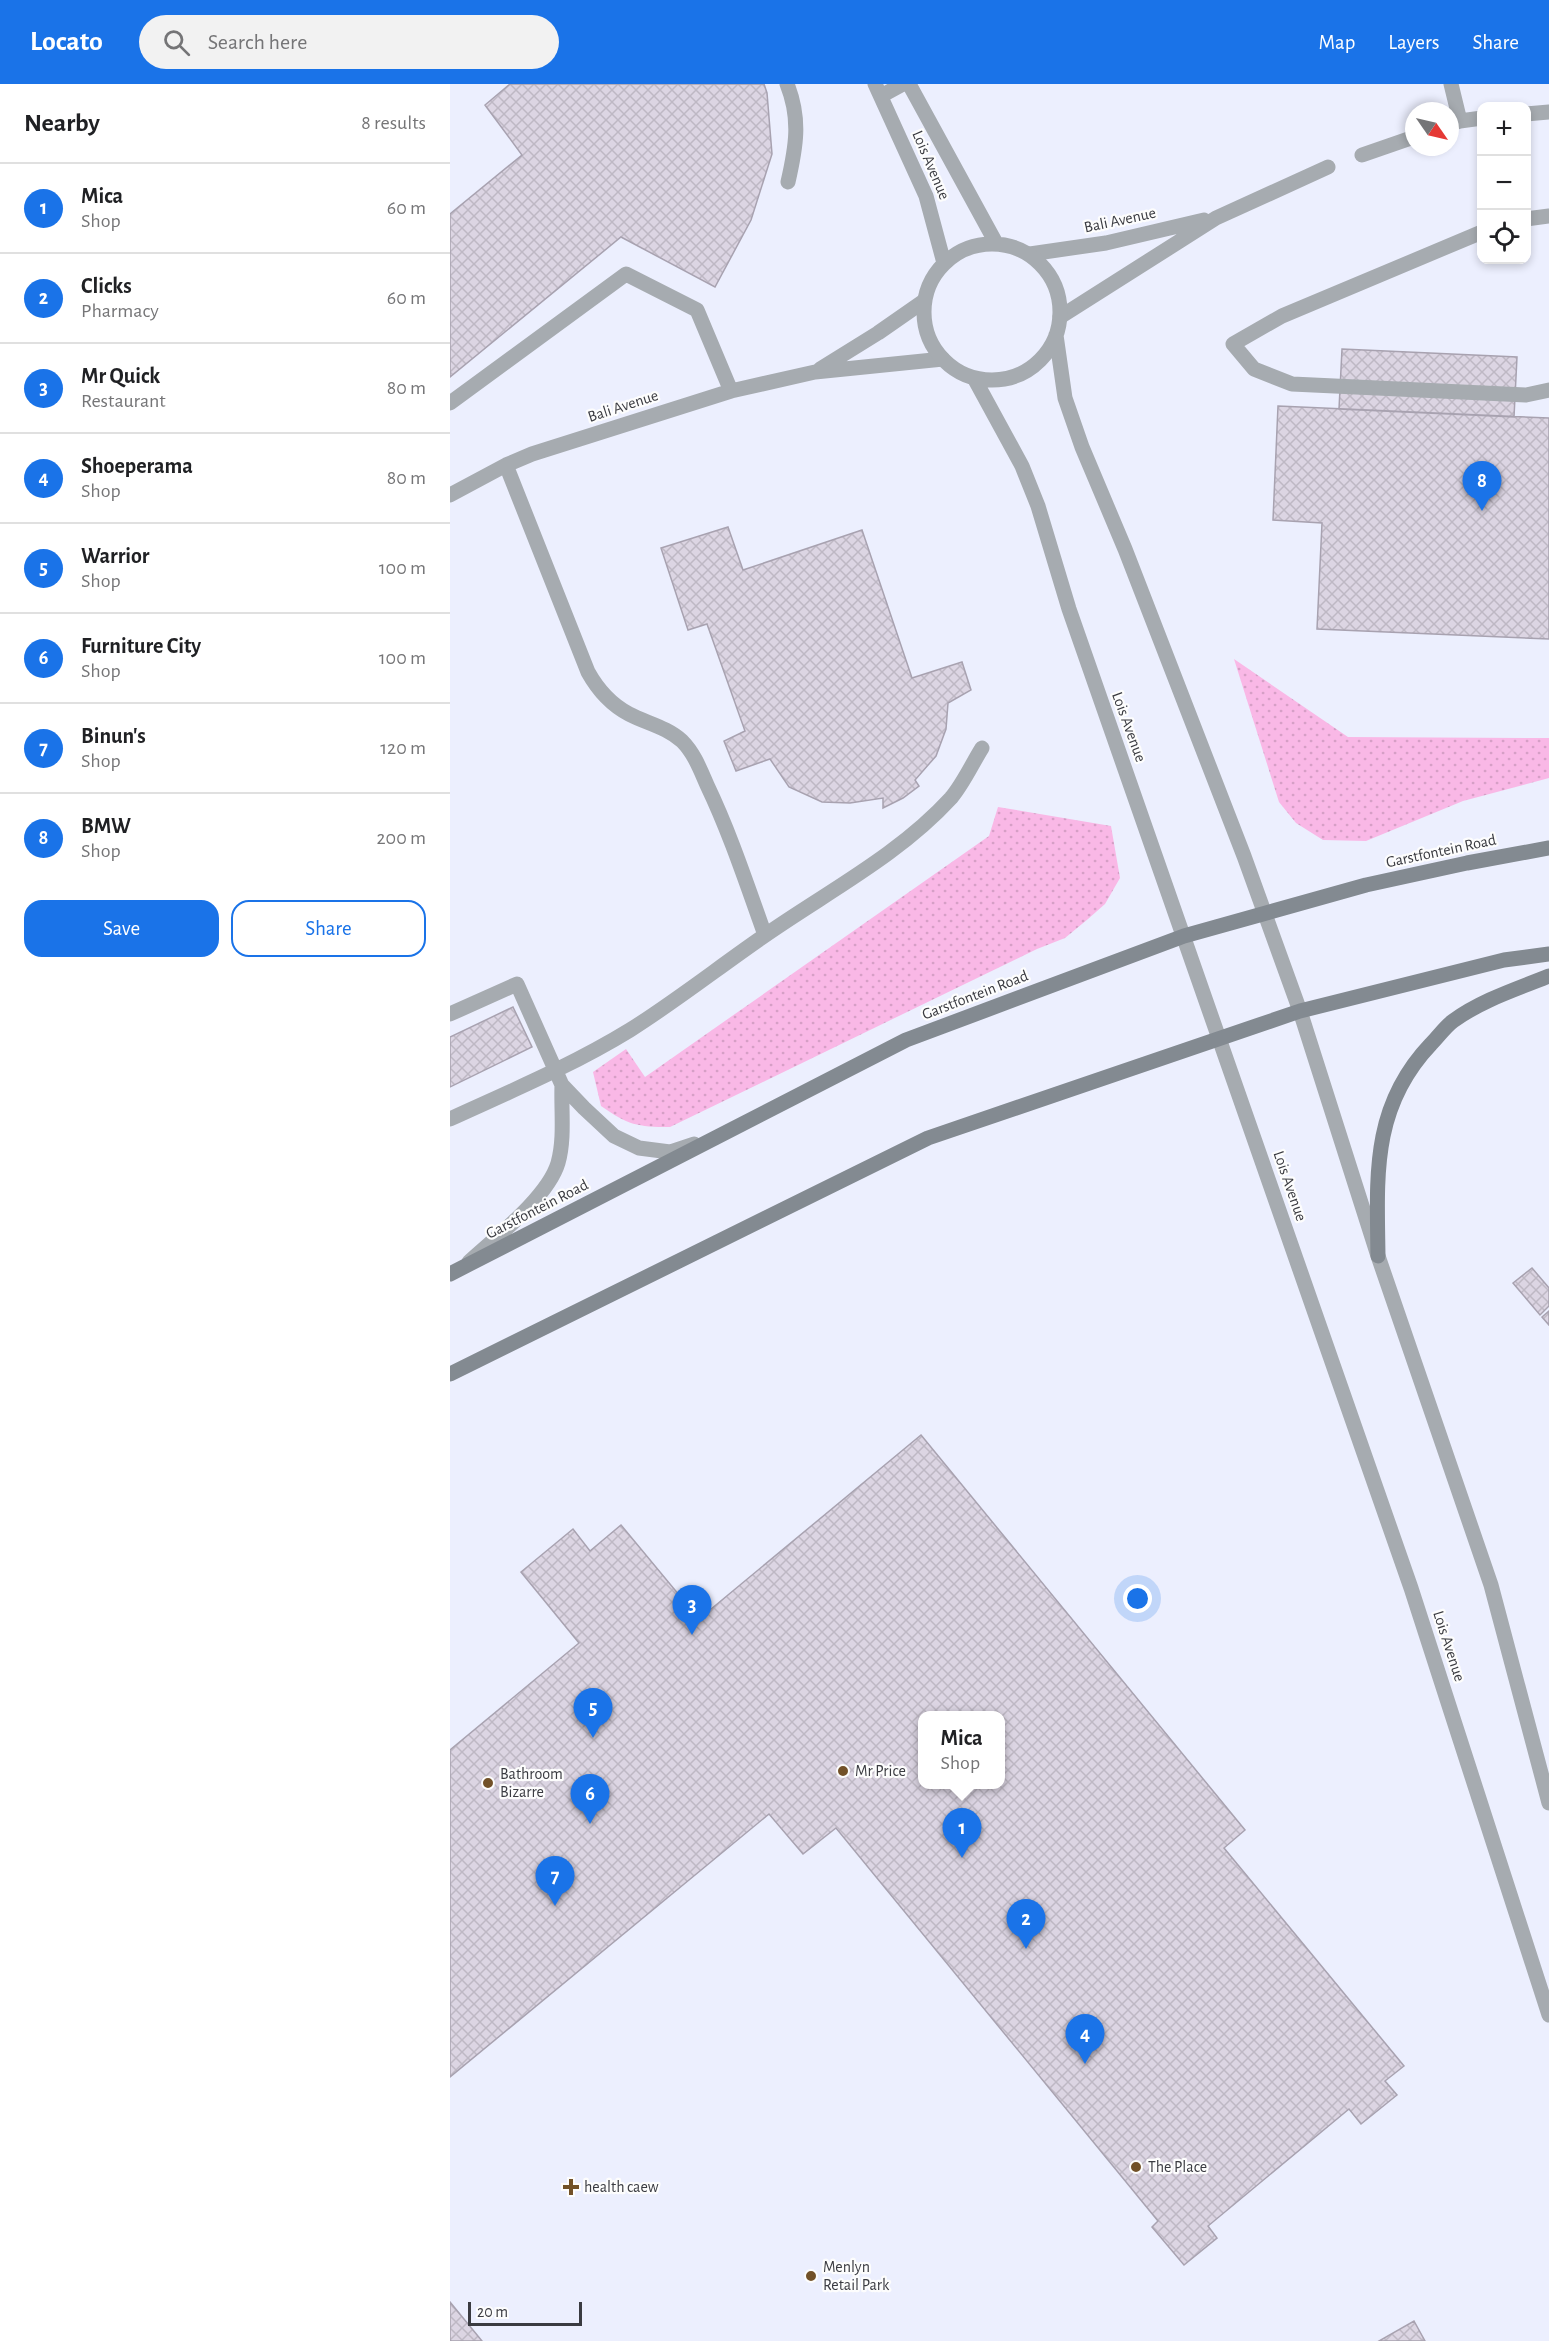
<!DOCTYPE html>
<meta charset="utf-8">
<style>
body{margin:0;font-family:"Alegreya Sans",sans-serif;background:#f2f2f2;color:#202124}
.controls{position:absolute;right:18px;top:18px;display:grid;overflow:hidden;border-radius:12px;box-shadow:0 3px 9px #0003}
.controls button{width:54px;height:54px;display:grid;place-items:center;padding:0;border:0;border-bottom:2px solid #e0e0e0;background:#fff;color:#202124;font:30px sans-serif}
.compass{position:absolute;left:955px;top:18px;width:54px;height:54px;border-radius:50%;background:#fff;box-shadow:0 3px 9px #0003;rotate:124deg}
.scale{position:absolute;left:18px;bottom:15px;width:114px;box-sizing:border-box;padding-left:6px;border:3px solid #3a3b41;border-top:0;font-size:16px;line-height:21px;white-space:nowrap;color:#3a3b41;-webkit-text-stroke:4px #fdfdfd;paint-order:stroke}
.you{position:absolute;left:688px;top:1515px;width:21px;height:21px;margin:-15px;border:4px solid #fff;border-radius:50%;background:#1a73e8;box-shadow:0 0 0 9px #1a73e833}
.badge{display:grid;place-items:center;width:39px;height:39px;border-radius:50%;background:#1a73e8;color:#fff;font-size:20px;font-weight:700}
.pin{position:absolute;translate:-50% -50px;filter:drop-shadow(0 2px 3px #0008)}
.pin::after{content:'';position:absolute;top:32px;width:21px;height:18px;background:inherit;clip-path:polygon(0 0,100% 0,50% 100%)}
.popup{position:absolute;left:468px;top:1627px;width:87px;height:78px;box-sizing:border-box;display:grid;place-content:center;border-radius:12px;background:#fff;filter:drop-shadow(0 2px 4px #0005);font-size:20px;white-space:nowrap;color:#757577}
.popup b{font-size:22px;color:#202124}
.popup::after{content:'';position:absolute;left:50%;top:100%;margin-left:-12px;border:12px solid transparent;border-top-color:#fff}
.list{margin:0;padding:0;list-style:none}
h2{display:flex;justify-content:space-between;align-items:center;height:78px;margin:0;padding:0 24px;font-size:26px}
h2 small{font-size:20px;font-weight:400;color:#757577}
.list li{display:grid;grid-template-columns:39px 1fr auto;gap:18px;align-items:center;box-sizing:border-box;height:90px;padding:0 24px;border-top:2px solid #e0e0e0}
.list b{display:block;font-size:22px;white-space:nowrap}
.list p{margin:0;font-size:20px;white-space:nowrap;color:#757577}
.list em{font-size:20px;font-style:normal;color:#757577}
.actions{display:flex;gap:12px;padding:18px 24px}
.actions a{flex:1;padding:14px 0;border:2px solid #1a73e8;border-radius:18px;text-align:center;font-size:21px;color:#1a73e8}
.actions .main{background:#1a73e8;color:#fff}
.icon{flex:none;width:33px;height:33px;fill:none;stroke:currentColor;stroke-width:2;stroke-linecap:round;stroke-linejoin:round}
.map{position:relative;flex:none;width:1099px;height:2257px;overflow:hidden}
header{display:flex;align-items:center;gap:36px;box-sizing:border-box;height:84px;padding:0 30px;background:#1a73e8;color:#fff}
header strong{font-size:28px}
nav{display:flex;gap:33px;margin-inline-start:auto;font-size:21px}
.search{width:420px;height:54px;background:#f2f2f2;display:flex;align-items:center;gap:15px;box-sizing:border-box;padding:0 21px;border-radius:33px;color:#757577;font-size:22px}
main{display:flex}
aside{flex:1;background:#fff}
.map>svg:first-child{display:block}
</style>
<header>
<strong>Locato</strong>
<div class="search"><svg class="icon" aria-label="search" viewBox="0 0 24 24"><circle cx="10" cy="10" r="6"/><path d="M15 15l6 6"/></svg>Search here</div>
<nav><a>Map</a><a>Layers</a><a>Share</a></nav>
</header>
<main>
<aside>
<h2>Nearby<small>8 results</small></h2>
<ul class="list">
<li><span class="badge">1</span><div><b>Mica</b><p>Shop</p></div><em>60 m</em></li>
<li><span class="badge">2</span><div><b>Clicks</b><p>Pharmacy</p></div><em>60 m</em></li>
<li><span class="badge">3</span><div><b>Mr Quick</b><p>Restaurant</p></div><em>80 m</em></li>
<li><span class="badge">4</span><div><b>Shoeperama</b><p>Shop</p></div><em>80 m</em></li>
<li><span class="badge">5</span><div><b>Warrior</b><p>Shop</p></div><em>100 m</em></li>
<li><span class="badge">6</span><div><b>Furniture City</b><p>Shop</p></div><em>100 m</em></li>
<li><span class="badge">7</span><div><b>Binun's</b><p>Shop</p></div><em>120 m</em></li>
<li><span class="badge">8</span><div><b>BMW</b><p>Shop</p></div><em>200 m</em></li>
</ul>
<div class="actions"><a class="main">Save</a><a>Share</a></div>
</aside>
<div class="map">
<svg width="1099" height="2257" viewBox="0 0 1099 2257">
<defs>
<pattern id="grass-dots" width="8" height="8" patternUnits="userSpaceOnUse" patternTransform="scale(1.5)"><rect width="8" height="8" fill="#f9b8e6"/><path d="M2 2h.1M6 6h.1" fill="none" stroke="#d69fc6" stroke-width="1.8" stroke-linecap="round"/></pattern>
<pattern id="building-cross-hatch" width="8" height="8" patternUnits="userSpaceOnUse" patternTransform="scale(1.5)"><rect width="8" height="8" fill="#dcd5e3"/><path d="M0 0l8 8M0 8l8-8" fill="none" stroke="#beb8c4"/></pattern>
</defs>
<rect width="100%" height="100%" fill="#eceffe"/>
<path fill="url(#grass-dots)" d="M 784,575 L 898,653 L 1099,654 L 1099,694 L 1013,717 L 916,757 L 873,756 L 846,739 L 829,718 Z
M 548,723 L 661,742 L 670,794 L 655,820 L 638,835 L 615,854 L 587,865 L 220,1043 C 187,1043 178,1041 151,1022 L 143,988 L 176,965 L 195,993 L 539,752 Z"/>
<path fill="url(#building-cross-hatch)" stroke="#a8a2b0" stroke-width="1.5" fill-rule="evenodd" d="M 60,0 L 314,0 L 317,9 L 322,70 L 301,136 L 265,203 L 171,153 L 0,293 L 0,130 L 72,71 L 35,21 Z
M 892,265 L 1067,273 L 1064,333 L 889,325 Z
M 828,322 L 1099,334 L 1099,555 L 867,545 L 872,439 L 823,436 Z
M 278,443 L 293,486 L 412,446 L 462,594 L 512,578 L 521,606 L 498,619 L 496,645 L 486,672 L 465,696 L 469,702 L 453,714 L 433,724 L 433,714 L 400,719 L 372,718 L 339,703 L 320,675 L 286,687 L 274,657 L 295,647 L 257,540 L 238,546 L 211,464 Z
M 63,923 L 82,963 L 0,1003 L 0,953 Z
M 1082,1184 L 1099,1204 L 1099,1222 L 1090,1231 L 1063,1199 Z
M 1099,1227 L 1099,1241 L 1092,1233 Z
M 471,1351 L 795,1746 L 774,1764 L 954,1982 L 935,1997 L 947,2011 L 911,2040 L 899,2025 L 758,2142 L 767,2154 L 734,2181 L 702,2143 L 708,2137 L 386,1744 L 353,1770 L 319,1730 L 0,1993 L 0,1666 L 129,1559 L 71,1488 L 123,1445 L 140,1467 L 171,1441 L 249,1535 ZM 473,1632 L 551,1632 L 551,1700 L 473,1700 Z
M 0,2218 L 32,2257 L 0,2257 Z
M 964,2237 L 975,2257 L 929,2257 Z"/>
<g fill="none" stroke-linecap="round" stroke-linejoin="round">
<path stroke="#a6abb0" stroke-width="15" d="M 337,0 C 351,35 346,63 338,98
M 1076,135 L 1099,132
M 1032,148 L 832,232 L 783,260 L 804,285 L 842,300 L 1076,311 L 1099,306
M 370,285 L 428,249 L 474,217
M 0,319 L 176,190 L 247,226 L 281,307
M 56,381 L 138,588 C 148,606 160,620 179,630 C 196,639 217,643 232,657 C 244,669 250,685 257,701 C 280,749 297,801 315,851
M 0,411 L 56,381 L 82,370 L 281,307 L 365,288 L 493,275
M 0,930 L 67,900 L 112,1001 L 134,1024 L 164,1052 L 189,1064 L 220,1068 L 244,1060
M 0,1035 C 61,1007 123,981 180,946 C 226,917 269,883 314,852 C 377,808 449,771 501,714 C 513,700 522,680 532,664
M 19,1178 C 45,1154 98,1113 108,1079 C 115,1054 111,1026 112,1001"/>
<path stroke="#a6abb0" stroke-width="15" d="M 1001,0 L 1010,37
M 1076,30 L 1099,28
M 1000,40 L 1010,37 L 1032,34
M 912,71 L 964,53
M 580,170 L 656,159 L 754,136
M 610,233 L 766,134 L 878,83"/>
<path stroke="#a6abb0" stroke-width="15" d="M 425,0 L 476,112 L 494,179
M 459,0 L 546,159
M 431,12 L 453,0
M474 228a68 68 0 1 1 136 0a68 68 0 1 1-136 0Z
M 606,251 L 615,314 L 632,363 L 675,465 L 794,772 L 850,927 L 928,1172 L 1041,1501 L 1099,1719
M 524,294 L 572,382 L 588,422 L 619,525 L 961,1504 L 1099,1931"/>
<path stroke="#838a91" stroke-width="15" d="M 928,1172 C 927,1092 921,1023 981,960 C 988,953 995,943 1003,937 C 1032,916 1067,905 1099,892
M 0,1190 L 456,956 L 734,852 L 916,801 L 1017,779 L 1099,764
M 0,1290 L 478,1054 L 850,927 L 1054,876 L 1099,870"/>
</g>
<g fill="#725128" stroke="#fdfdfd" stroke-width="2">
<circle cx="393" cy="1687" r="6"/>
<circle cx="38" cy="1699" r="6"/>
<circle cx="686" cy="2083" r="6"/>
<path d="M118 2094h6v6h6v6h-6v6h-6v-6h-6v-6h6z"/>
<circle cx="361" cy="2192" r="6"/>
</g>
<g text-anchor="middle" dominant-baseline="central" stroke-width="4.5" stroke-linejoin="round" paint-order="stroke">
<g font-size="16" fill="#3a3b41" stroke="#fdfdfd">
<text transform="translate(481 81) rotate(67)">Lois Avenue</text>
<text transform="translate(670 136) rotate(-12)">Bali Avenue</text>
<text transform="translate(173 322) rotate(-18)">Bali Avenue</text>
<text transform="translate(679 643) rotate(70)">Lois Avenue</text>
<text transform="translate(991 767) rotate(-12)">Garstfontein Road</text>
<text transform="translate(525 911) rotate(-21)">Garstfontein Road</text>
<text transform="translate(840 1102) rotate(71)">Lois Avenue</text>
<text transform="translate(87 1125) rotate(-27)">Garstfontein Road</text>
<text transform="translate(999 1562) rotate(72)">Lois Avenue</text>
</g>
<g font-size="16" fill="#3a3b41" stroke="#fdfdfd" text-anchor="start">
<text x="405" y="1687">Mr Price</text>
<text x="50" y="1690">Bathroom<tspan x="50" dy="18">Bizarre</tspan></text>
<text x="698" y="2083">The Place</text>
<text x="134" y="2103">health caew</text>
<text x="373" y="2183">Menlyn<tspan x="373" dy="18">Retail Park</tspan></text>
</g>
</g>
</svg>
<div class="controls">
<button>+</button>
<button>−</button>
<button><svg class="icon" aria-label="locate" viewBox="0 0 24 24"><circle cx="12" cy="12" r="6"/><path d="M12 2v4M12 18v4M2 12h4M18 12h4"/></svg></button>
</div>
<svg class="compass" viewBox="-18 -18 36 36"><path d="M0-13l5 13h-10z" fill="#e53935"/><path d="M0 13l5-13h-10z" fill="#757577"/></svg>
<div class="scale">20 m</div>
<div class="you"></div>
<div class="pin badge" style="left:512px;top:1774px">1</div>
<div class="popup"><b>Mica</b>Shop</div>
<div class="pin badge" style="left:576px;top:1865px">2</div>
<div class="pin badge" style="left:242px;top:1551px">3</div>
<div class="pin badge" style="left:635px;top:1980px">4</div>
<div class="pin badge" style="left:143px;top:1654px">5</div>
<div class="pin badge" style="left:140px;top:1740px">6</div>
<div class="pin badge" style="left:105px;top:1822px">7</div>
<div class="pin badge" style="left:1032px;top:427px">8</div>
</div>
</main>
